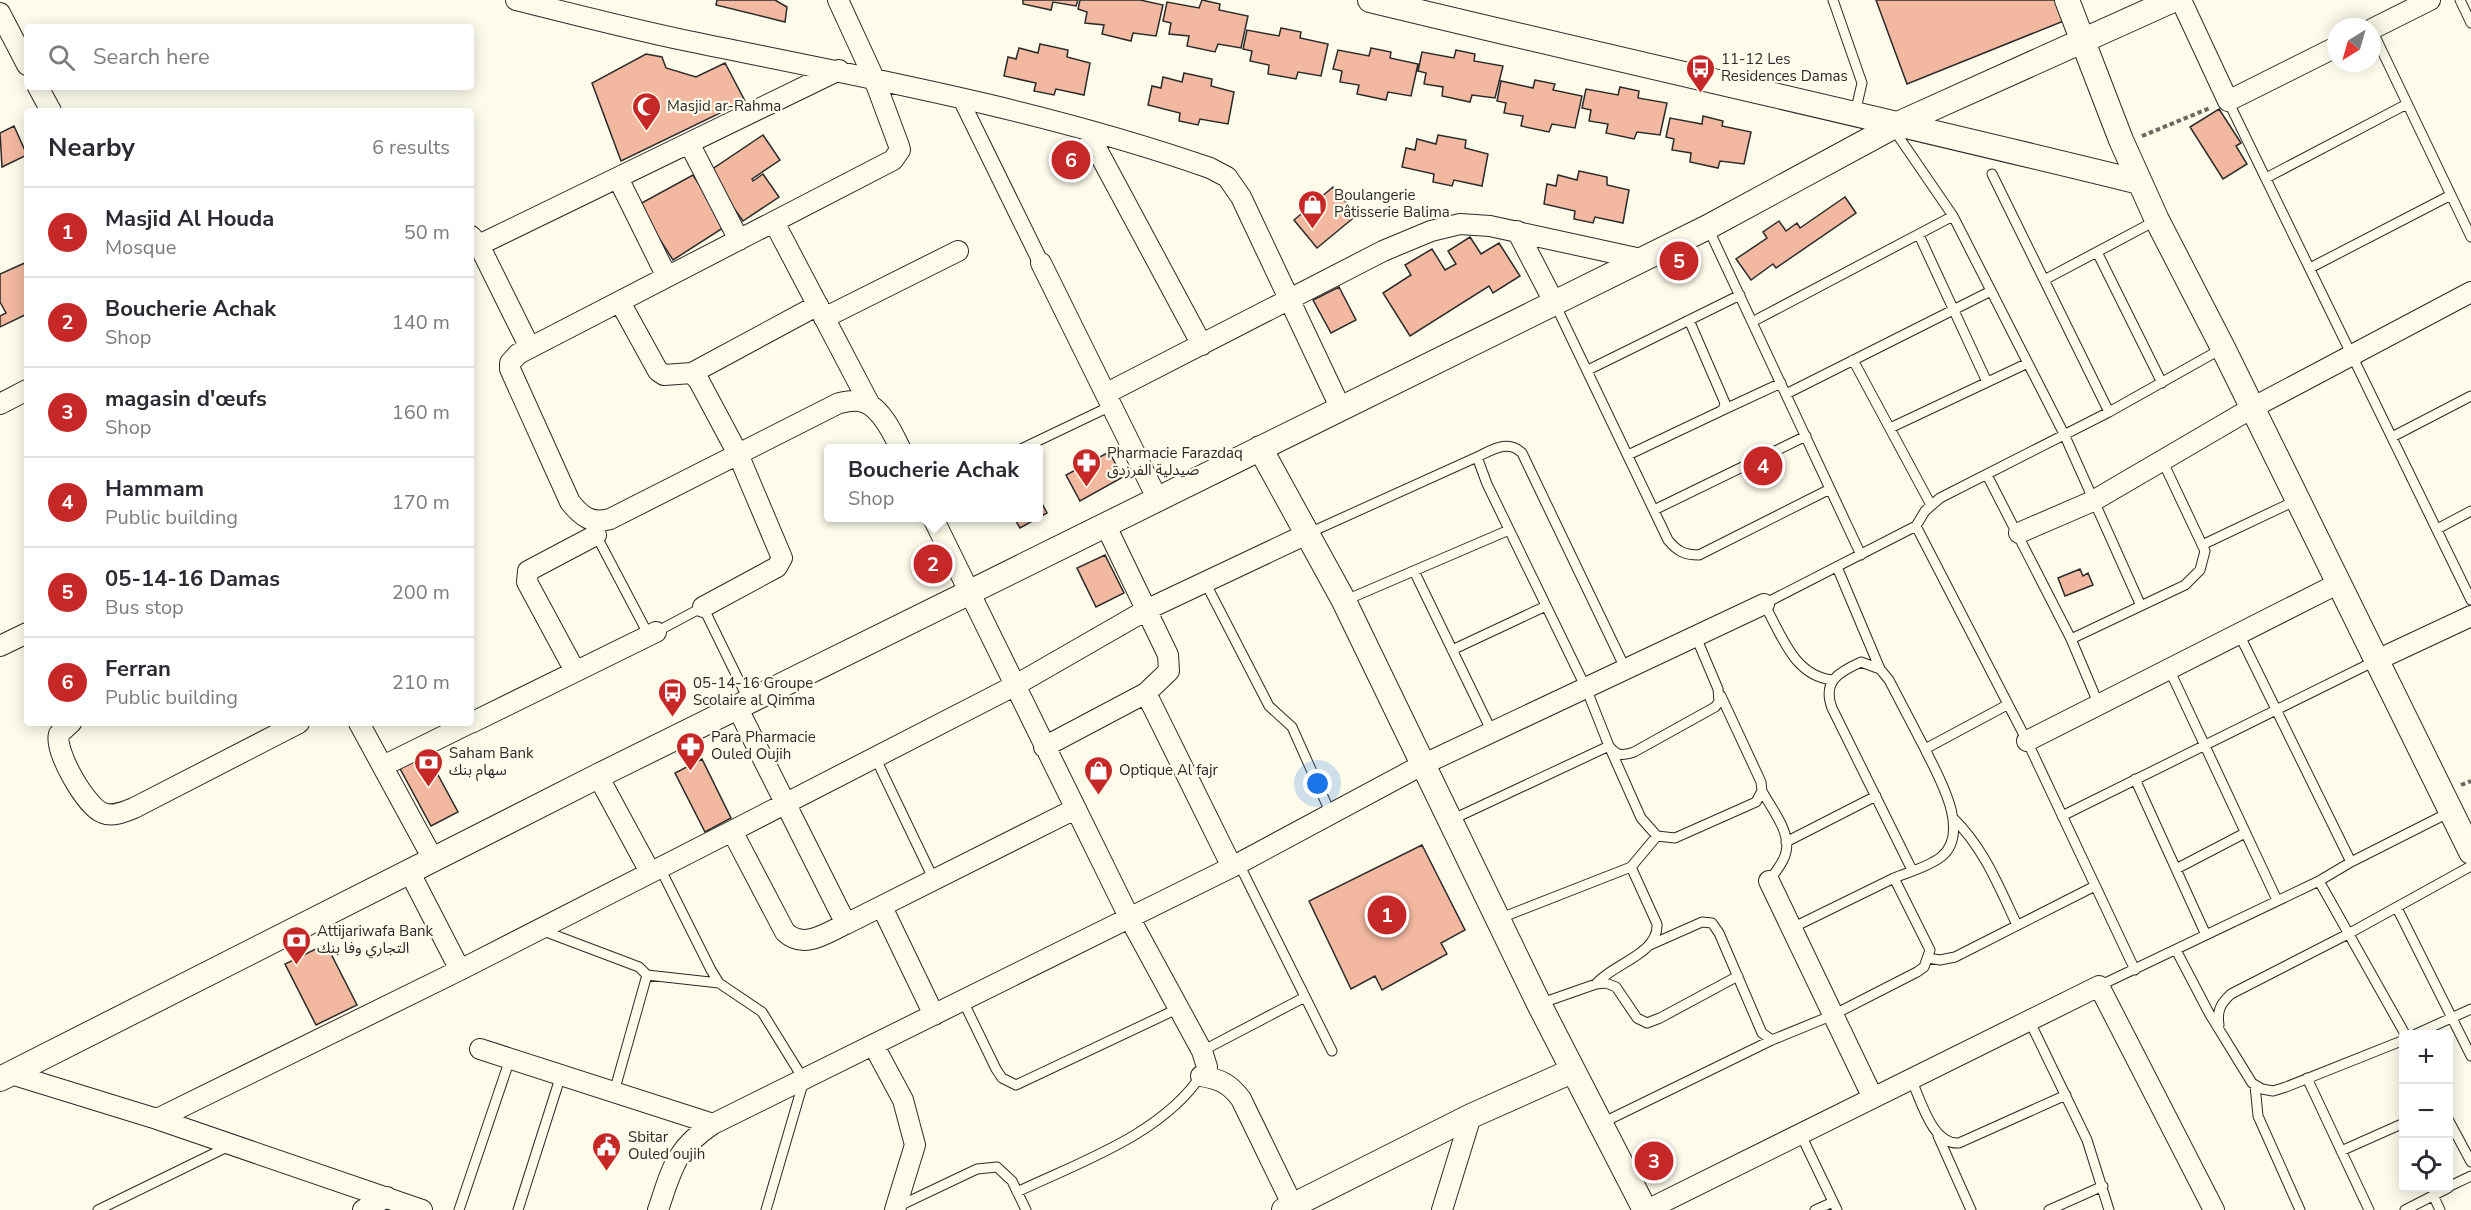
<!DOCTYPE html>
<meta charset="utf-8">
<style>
body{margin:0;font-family:"Nunito Sans","Noto Sans Arabic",sans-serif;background:#f7f7f7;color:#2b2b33}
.controls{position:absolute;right:18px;bottom:18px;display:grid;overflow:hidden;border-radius:6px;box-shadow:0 3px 15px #0003}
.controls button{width:54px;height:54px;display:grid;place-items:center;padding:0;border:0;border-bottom:2px solid #e1e1e2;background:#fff;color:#2b2b33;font:30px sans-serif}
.compass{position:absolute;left:2327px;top:18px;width:54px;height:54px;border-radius:50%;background:#fff;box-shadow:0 3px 15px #0003;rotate:217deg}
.you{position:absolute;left:1318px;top:784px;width:21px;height:21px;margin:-15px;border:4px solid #fff;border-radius:50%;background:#1a73e8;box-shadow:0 0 0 9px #1a73e833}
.badge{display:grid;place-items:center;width:39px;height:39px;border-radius:50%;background:#c62828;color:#fff;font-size:20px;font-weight:700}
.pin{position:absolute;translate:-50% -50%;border:3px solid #fff;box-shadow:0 2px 6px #0006}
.popup{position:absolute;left:824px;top:444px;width:219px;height:78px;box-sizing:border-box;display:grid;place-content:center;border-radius:6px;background:#fff;filter:drop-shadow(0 2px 4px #0005);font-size:20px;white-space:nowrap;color:#7c7c81}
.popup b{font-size:22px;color:#2b2b33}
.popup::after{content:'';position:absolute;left:50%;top:100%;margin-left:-12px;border:12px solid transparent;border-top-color:#fff}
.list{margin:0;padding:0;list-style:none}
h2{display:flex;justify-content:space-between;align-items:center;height:78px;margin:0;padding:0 24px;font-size:26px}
h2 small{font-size:20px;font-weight:400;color:#7c7c81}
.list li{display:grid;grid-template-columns:39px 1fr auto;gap:18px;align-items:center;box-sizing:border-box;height:90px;padding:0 24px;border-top:2px solid #e1e1e2}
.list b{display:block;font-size:22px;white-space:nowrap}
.list p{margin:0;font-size:20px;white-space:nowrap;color:#7c7c81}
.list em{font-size:20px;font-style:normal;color:#7c7c81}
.icon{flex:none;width:33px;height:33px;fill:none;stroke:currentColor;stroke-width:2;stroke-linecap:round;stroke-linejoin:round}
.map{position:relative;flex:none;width:2471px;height:1210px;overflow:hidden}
.search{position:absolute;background:#fff;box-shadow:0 3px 15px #0003;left:24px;top:24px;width:450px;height:66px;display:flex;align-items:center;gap:15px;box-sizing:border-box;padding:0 21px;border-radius:6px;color:#7c7c81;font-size:22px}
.panel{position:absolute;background:#fff;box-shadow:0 3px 15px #0003;left:24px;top:108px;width:450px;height:618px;border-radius:6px}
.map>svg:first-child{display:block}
</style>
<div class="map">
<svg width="2471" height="1210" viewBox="0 0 2471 1210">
<rect width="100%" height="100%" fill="#fdfbea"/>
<path fill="#f2b8a0" stroke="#2b2b2b" stroke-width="1.5" d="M 717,0 L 775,0 L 787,7 L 785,22 L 716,5 Z
M 1023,0 L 1078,0 L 1076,6 L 1053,2 L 1051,10 L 1023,4 Z
M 1080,0 L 1140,0 L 1163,5 L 1156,36 L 1133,33 L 1131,41 L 1102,34 L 1104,25 L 1085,23 L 1087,12 L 1078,9 Z
M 1202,0 L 1220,4 L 1219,10 L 1248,16 L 1241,48 L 1218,44 L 1215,52 L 1187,46 L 1189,36 L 1169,34 L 1171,23 L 1163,21 L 1167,2 L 1199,8 Z
M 1876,0 L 2064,0 L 2071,18 L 1907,84 Z
M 1281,28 L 1301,32 L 1300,38 L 1328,44 L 1321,76 L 1298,72 L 1296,79 L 1268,74 L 1269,65 L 1250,61 L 1252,51 L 1243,49 L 1247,30 L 1279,36 Z
M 1040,44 L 1068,50 L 1067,57 L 1090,63 L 1084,95 L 1056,89 L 1054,95 L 1034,91 L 1036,83 L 1004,76 L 1008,57 L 1016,59 L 1019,48 L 1038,53 Z
M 1371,48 L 1391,52 L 1390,58 L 1418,64 L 1411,96 L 1388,92 L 1386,100 L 1357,94 L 1359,85 L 1340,82 L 1342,71 L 1333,69 L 1338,50 L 1369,56 Z
M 1456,50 L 1475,54 L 1474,61 L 1503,66 L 1495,98 L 1472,95 L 1470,102 L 1442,96 L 1443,87 L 1424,84 L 1426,73 L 1418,71 L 1422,52 L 1454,58 Z
M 646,54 L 662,57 L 666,68 L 696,77 L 725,63 L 745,101 L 621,161 L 592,83 Z
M 1184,73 L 1212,79 L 1211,86 L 1234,92 L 1228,124 L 1200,119 L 1198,125 L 1179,121 L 1180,113 L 1148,105 L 1152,86 L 1161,88 L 1163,77 L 1182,82 Z
M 1535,80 L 1555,84 L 1553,90 L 1582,96 L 1575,128 L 1552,124 L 1549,132 L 1521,126 L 1523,116 L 1504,113 L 1506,103 L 1497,101 L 1501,81 L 1533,88 Z
M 1620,87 L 1639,91 L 1638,98 L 1667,103 L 1660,135 L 1637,132 L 1634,139 L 1606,133 L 1608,124 L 1589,121 L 1591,110 L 1582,108 L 1586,89 L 1618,95 Z
M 2219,109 L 2241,143 L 2236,146 L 2247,164 L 2223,179 L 2190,127 Z
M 1703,116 L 1723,121 L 1722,126 L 1751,132 L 1744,164 L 1720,161 L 1718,168 L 1690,162 L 1691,153 L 1672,150 L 1674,139 L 1666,137 L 1670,118 L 1702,124 Z
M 14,126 L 27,155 L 2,167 L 0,133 Z
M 763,135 L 780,160 L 752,179 L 753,181 L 763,174 L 779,197 L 743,221 L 708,172 Z
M 1438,135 L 1466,140 L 1465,148 L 1488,154 L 1482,186 L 1454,180 L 1452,186 L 1433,182 L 1434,174 L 1402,167 L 1406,148 L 1415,150 L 1417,139 L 1436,144 Z
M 1579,171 L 1607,177 L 1607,185 L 1629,190 L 1623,223 L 1595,217 L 1593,223 L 1574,219 L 1575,211 L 1544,204 L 1547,184 L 1556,186 L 1558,175 L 1577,180 Z
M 693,175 L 726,226 L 673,260 L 638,205 Z
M 1333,187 L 1357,215 L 1317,248 L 1294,220 Z
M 1845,197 L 1856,213 L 1776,268 L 1773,264 L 1751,280 L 1736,259 L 1767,238 L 1763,232 L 1779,221 L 1786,231 L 1797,223 L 1800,228 Z
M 1470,237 L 1481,254 L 1499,243 L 1520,276 L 1493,293 L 1489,286 L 1410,336 L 1383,293 L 1411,275 L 1405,265 L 1432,249 L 1445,270 L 1456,264 L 1448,251 Z
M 27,262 L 27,314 L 0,327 L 0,316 L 6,313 L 0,302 L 0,274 Z
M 1339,287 L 1356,320 L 1331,333 L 1313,300 Z
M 1109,452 L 1123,477 L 1080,501 L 1066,475 Z
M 1038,496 L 1047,513 L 1020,528 L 1014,518 L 1038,518 Z
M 1105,555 L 1124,593 L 1096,607 L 1077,568 Z
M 2080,569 L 2083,576 L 2088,573 L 2093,585 L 2065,596 L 2058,578 Z
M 424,749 L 458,812 L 431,826 L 397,763 Z
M 702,759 L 731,818 L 705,832 L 675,773 Z
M 1422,845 L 1465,930 L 1441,943 L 1447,954 L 1382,990 L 1375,976 L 1351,989 L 1309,901 Z
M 326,944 L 357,1005 L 316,1025 L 285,964 Z"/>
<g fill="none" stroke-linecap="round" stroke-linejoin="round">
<defs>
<path id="service" d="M 1833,0 L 1862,83 L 1855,113
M 2460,0 L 2471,23
M 2372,30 L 2471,237
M 2228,101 L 2471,600
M 1892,127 L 1953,216 L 2064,434 L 2141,606
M 1992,174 L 2109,412
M 2266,178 L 2407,104
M 1708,228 L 1861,555
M 1919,235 L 1987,382
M 2097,252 L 2162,383
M 2310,268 L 2451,195
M 2046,279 L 2157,220
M 1555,304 L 1668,540 C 1677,551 1684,555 1699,555 L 1830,489
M 1752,322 L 1953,216
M 1853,360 L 1931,505
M 1588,370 L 1740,295
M 1786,394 L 1991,291
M 1723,410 L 1781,383
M 1890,428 L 2028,363
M 2392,437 L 2471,396
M 1023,448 L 1113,405
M 1628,455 L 1723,410 L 1725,403 L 1689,320
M 1987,475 L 2071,639 L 2099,705
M 1654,510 L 1806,436
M 1916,526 L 2027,741 L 2135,970
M 2437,529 L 2471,511
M 1309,533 L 1477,457
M 596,535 L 646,630 L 656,632 L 703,607 L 748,699
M 2202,545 L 2297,500
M 1837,567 L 1880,669
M 1414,571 L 1492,732
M 1205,582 L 1269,706 L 1292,727 L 1331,814
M 1346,600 L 1509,530
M 2239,634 L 2351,862
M 2071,639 L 2185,585 L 2200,570 L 2205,551 L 2162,460
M 1452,650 L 1546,606
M 2169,669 L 2277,900
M 1626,670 L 1522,453 C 1508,439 1492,450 1477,457 L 1487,484 L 1586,688 L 1609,746 C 1617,756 1622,756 1634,752 L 1715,707 L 1719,702 L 1718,689 L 1696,637
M 1832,680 C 1793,675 1782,635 1764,604 L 1916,526 L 1925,511 L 1940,498 L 2109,412 L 2223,348
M 875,757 L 934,880
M 2135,779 L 2206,935
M 1762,791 C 1771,808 1791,832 1786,852 C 1784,863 1775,872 1769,881
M 2062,816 L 2375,661
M 1953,818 C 1984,848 1999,887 2017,925
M 1451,820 L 1609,746 L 1641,818 L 1657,836 L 1675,838 L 1756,802 L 1762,791 L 1761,782 L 1721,696
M 1786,842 L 1876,796
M 1239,864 L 1332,1051
M 660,868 L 711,970 L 719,983 L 762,1012 L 804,1080 L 766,1210
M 2176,869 L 2245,833
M 1912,870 L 1832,708 C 1822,681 1839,672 1861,662 L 1880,669 L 1889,680 L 1925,749
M 2319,881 L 2405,1034
M 2397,908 L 2471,1056
M 1498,919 L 1631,867 L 1657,836
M 1792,928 L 1894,878
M 541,930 L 639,967 L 647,975 L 614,1092
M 1650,945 L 1702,922 L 1712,923 L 1719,933 L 1762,1033 L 1772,1040 L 1833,1015 L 1917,972 L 1924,967 L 1930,950 L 1894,878 C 1909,872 1928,867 1941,857 C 1972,832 1938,776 1925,749 L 2007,705
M 2176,950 L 2209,1013 L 2252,1083 L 2262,1089 L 2273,1091 L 2286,1087 L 2404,1040
M 1928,958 L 1940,960 L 1955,957 L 2095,886
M 647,975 L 719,983
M 1596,984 C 1612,964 1659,954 1657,924 L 1631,867
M 2099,986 L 2319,881 L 2351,862 L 2450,812
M 963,1001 L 996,1069 L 1002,1078 L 1016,1085 L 1177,1009
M 1539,1004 L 1596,984 L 1606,983 L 1616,987 L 1637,1018 L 1647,1023 L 1660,1018 L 1738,976
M 2029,1020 L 2087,1140 L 2109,1210
M 2219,1025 C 2217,1011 2220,1004 2231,994 L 2348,934 L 2471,866
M 2416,1034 L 2471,1009
M 1202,1051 L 1305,997
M 2307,1078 L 2369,1210
M 1911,1079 C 1921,1100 1932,1145 1959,1143 L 2066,1095
M 2255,1085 L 2258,1116 L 2300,1210
M 2448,1119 L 2471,1162
M 1602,1123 L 1772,1040
M 1800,1133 L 1837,1210
M 1938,1136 L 1971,1210
M 2341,1151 L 2404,1123
M 2448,1187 L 2471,1176
M 1017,1192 C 1080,1162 1163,1134 1202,1074
M 2433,1195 L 2440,1210
M 897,1207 L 977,1169 L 997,1167 L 1012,1181 L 1026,1210
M 98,1210 L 229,1146
M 459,1210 L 510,1059
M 518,1210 L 561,1075
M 1815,1210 L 1833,1202
M 2049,1210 L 2103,1186
M 2405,1210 L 2448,1188"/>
<path id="pedestrian" d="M 960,98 L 1041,263"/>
<path id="minor" d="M 516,0 C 573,14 630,29 688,41 C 863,77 1041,109 1210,168 L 1227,177 L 1241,197 L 1341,409
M 838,0 L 873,76 L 899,146 L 900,150 L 893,160 L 518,354 L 510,363 L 510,369 L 570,502 C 582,517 591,524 610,519 L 839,403 C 845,402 853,400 859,401 C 879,403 893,433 900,448
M 2181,0 L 2228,101 L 2336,47
M 0,13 L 27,65
M 2372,29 L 2430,0
M 38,87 L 51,111
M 1087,131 L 1202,345
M 689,143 L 739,240
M 618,178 L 667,277
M 774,222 L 870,405
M 1517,231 L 1555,304
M 471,236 L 479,245 L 530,348
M 479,245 L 839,70
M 1041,263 L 1157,498
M 620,302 L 658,371 L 664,375 L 692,373 L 699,381 L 738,454 L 782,558 L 777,567 L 703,607
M 824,318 L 958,251
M 692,373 L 818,305
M 1107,393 L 1383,251 L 1431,231 L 1460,224 L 1490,226 L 1641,259
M 0,404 L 27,390
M 933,518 L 1129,917 L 1202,1051 L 1207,1067
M 2019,533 L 2093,501 L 2252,408 L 2471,292
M 0,646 L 27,633
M 2377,660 L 2471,616
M 575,671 L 527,582 L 528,571 L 596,535
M 1146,693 L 1232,867
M 737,707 L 846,924
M 71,723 L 59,734 C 54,751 86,807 103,813 C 113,817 124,812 134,808 L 299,723
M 359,723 L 433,859
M 471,723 L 656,632
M 2027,741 L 2339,583
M 1044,747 L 1146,693 L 1169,671 L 1168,655 L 1105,524
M 383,766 L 470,723
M 598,776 L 650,872
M 732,831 L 785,932 C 804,950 826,933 846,924 L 1075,809
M 409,871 L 460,970
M 1769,881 L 1873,1098
M 882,907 L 934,1015
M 874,1046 L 903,1100 L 915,1145 L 895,1210
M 480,1049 L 713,1124
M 11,1074 L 157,1119 L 422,1210
M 1201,1076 C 1220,1079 1230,1084 1241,1099 L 1293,1206
M 157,1119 L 460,970 L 732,831 L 1014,686 L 1148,609 L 1309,533
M 363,1210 L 387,1197
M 658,1210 C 672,1169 675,1149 713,1124 L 1232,867 L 1422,765 L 1764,604
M 1442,1210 L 1471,1116
M 1647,1210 L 2099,986 L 2214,1210"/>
<path id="tertiary" d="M 1370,0 C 1626,62 1884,119 2139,182
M 2067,0 L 2121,140 L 2157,220 L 2223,348 L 2471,852
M 1260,448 L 1344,601 L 1539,1004 L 1645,1210
M 0,1079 L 598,776 L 1708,227 L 1900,123 L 2173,0
M 1284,1210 L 1471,1116 L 1572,1071"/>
</defs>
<use href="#service" stroke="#2b2b2b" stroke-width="11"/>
<use href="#pedestrian" stroke="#2b2b2b" stroke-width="17"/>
<use href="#minor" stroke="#2b2b2b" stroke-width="22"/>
<use href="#tertiary" stroke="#2b2b2b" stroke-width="26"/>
<path stroke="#6a6964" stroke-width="4" stroke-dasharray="4.5 3" stroke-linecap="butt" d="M 2142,136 L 2210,108
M 2461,785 L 2471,781"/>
<use href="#service" stroke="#fdfbea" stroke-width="9"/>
<use href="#pedestrian" stroke="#fdfbea" stroke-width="15"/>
<use href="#minor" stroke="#fdfbea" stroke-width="20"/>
<use href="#tertiary" stroke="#fdfbea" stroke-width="24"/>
</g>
<defs>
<symbol id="bus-pin" viewBox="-11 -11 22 30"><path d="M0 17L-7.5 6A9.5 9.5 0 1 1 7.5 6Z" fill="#c62828" stroke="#fdfbea"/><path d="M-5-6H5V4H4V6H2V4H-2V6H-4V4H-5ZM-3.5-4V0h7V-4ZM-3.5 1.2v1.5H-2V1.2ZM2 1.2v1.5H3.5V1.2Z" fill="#fff"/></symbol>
<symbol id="mosque-pin" viewBox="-11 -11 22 30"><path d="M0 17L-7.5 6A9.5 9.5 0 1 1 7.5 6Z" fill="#c62828" stroke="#fdfbea"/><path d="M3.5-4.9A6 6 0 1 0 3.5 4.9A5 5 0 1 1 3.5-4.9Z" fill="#fff"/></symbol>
<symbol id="shop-pin" viewBox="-11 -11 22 30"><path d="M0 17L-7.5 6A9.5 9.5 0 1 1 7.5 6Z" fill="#c62828" stroke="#fdfbea"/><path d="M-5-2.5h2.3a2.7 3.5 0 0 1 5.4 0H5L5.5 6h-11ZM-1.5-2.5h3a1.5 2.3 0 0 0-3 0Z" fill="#fff"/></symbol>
<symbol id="pharmacy-pin" viewBox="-11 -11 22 30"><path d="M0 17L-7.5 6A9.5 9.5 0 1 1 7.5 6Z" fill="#c62828" stroke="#fdfbea"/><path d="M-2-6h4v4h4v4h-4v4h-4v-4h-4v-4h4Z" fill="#fff"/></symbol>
<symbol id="bank-pin" viewBox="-11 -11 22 30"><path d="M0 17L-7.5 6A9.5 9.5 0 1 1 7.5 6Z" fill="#c62828" stroke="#fdfbea"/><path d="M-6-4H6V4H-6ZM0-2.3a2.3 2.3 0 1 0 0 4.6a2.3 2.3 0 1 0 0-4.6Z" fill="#fff"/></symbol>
<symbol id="civic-pin" viewBox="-11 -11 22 30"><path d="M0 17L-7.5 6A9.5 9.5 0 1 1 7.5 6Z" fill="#c62828" stroke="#fdfbea"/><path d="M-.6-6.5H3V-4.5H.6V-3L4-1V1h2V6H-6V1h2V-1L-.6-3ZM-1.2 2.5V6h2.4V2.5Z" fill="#fff"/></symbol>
</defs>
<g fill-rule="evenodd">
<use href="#bus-pin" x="1684" y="52" width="33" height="45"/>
<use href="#mosque-pin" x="630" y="90" width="33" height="45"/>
<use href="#shop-pin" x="1296" y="188" width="33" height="45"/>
<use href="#pharmacy-pin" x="1070" y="446" width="33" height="45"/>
<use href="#bus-pin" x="656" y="676" width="33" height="45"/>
<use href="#pharmacy-pin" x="674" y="730" width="33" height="45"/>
<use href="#bank-pin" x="412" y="746" width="33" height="45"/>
<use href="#shop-pin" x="1082" y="754" width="33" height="45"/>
<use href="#bank-pin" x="280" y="924" width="33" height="45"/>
<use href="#civic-pin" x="590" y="1130" width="33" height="45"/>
</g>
<g text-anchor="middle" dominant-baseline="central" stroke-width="4.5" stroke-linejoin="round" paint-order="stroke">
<g font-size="15" fill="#2b2b2b" stroke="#fdfbea" text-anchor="start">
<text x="1721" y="59">11-12 Les<tspan x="1721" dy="17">Residences Damas</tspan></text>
<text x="667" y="106">Masjid ar-Rahma</text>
<text x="1334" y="195">Boulangerie<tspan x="1334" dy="17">Pâtisserie Balima</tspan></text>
<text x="1107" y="453">Pharmacie Farazdaq<tspan x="1107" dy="17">صيدلية الفرزدق</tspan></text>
<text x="693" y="683">05-14-16 Groupe<tspan x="693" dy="17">Scolaire al Qimma</tspan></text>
<text x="711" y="737">Para Pharmacie<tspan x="711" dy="17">Ouled Oujih</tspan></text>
<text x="449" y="753">Saham Bank<tspan x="449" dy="17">سهام بنك</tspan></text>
<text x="1119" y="770">Optique Al fajr</text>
<text x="317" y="931">Attijariwafa Bank<tspan x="317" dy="17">التجاري وفا بنك</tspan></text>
<text x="628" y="1137">Sbitar<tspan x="628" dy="17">Ouled oujih</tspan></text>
</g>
</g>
</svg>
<div class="controls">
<button>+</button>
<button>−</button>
<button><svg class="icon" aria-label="locate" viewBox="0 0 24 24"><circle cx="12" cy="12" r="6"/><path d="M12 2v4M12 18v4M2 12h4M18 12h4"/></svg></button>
</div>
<svg class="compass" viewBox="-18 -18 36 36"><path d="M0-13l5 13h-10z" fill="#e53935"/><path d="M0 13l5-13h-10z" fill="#7c7c81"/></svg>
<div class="you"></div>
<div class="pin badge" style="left:1387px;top:915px">1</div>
<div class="pin badge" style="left:933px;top:564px">2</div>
<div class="popup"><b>Boucherie Achak</b>Shop</div>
<div class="pin badge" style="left:1654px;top:1161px">3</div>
<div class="pin badge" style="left:1763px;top:466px">4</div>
<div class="pin badge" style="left:1679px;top:261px">5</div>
<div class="pin badge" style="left:1071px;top:160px">6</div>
<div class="search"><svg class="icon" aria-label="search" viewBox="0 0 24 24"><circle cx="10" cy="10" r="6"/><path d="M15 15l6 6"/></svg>Search here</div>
<section class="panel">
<h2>Nearby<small>6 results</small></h2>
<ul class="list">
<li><span class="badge">1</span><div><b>Masjid Al Houda</b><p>Mosque</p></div><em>50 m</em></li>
<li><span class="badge">2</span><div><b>Boucherie Achak</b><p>Shop</p></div><em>140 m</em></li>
<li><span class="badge">3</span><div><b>magasin d'œufs</b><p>Shop</p></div><em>160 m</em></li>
<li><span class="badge">4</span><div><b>Hammam</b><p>Public building</p></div><em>170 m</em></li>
<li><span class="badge">5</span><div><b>05-14-16 Damas</b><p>Bus stop</p></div><em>200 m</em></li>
<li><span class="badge">6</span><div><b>Ferran</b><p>Public building</p></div><em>210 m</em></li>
</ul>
</section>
</div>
